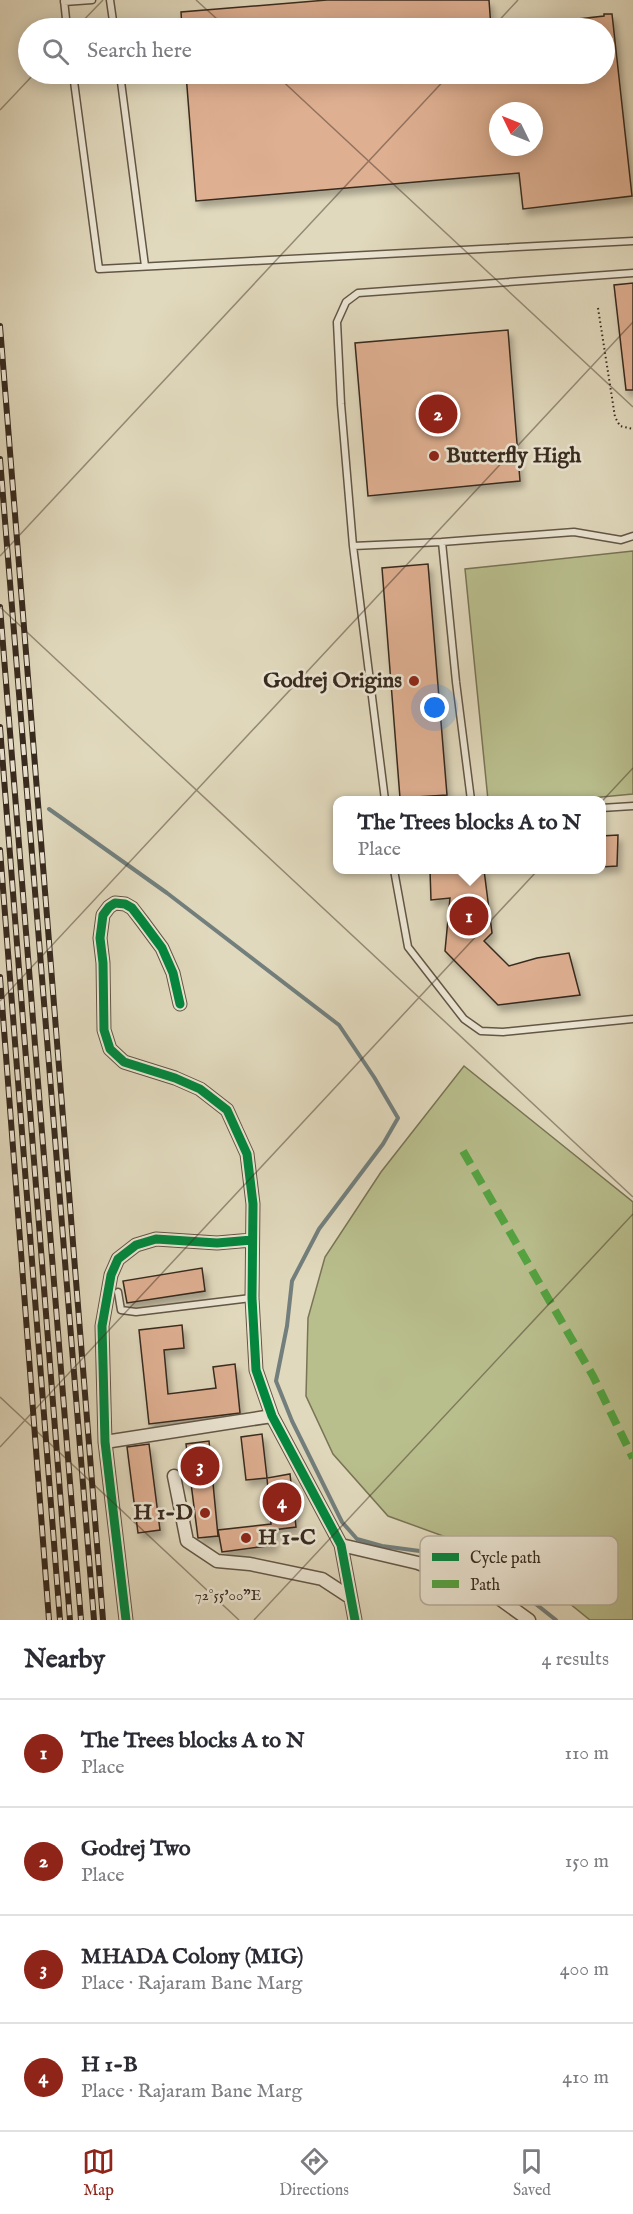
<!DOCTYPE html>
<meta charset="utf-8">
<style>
body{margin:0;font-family:"IM FELL English",serif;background:#f7f7f7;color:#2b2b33}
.compass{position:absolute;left:489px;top:102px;width:54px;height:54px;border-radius:50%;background:#fff;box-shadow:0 3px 15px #0003;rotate:313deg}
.you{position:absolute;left:435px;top:708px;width:21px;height:21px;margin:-15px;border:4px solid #fff;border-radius:50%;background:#1a73e8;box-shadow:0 0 0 9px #1a73e833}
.badge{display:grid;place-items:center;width:39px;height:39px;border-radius:50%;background:#8f2418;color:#fff;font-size:20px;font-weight:700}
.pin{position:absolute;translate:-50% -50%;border:3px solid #fff;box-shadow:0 2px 6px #0006}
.popup{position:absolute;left:333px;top:796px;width:273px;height:78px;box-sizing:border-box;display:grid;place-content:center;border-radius:12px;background:#fff;filter:drop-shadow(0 2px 4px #0005);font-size:20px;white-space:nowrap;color:#7c7c81}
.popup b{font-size:22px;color:#2b2b33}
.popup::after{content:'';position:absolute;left:50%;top:100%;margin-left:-12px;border:12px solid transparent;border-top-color:#fff}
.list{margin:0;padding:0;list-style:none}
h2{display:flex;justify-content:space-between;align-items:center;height:78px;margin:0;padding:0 24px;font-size:26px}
h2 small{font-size:20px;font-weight:400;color:#7c7c81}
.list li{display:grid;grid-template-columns:39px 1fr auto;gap:18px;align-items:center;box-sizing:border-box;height:108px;padding:0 24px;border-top:2px solid #e1e1e2}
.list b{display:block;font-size:22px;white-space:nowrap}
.list p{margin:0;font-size:20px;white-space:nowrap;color:#7c7c81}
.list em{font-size:20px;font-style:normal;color:#7c7c81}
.icon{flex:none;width:33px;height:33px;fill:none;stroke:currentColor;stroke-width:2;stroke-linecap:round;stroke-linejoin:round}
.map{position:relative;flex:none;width:633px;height:1620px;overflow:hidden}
.search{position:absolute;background:#fff;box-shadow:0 3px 15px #0003;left:18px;right:18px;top:18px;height:66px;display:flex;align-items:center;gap:15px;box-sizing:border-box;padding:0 21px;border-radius:33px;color:#7c7c81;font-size:22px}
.sheet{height:510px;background:#fff}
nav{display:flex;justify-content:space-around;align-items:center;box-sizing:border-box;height:84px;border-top:2px solid #e1e1e2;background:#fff;font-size:16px;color:#7c7c81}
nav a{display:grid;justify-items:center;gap:3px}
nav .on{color:#8f2418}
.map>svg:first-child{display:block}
</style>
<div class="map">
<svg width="633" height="1620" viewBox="0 0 633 1620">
<defs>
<filter id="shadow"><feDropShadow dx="3.5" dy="6" stdDeviation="3" flood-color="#0004"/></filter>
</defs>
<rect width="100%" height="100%" fill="#e1d9bd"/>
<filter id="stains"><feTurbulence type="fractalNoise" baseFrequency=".00333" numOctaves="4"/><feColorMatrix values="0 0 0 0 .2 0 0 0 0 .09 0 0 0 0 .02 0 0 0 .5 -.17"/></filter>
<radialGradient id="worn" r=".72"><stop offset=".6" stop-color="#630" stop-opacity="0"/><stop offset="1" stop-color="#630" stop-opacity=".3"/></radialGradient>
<path fill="#b9be8d" stroke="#787456" stroke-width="1.5" d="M 633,551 L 633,794 L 570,800 L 488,800 L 465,569 Z
M 464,1066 L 633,1202 L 633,1620 L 590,1620 L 512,1557 L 465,1544 L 388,1516 L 333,1454 L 306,1396 L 308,1318 L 325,1257 L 381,1172 Z"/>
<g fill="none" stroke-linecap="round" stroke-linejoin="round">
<path stroke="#727f7d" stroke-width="4" d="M 49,809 L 167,893 L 339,1025 L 374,1077 L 398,1118 L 383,1144 L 319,1229 L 292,1281 L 287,1326 L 276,1381 L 292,1421 L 342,1522 L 357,1539 L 382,1546 L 465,1557 L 483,1562 L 556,1620"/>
</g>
<path fill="#deaf91" stroke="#372a1f" stroke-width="1.5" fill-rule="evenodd" filter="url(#shadow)" d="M 327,0 L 489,0 L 491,28 L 182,28 L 181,12 Z
M 604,14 L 612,14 L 632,196 L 523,209 L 519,173 L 196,201 L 186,74 L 604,74 L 604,28 L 560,28 L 560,21 L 604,16 ZM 498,111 L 534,111 L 534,147 L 498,147 Z
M 633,283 L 633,390 L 626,390 L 614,285 Z
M 508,330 L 520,481 L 368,496 L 355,343 Z
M 428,564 L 447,795 L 400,798 L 382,568 Z
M 618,835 L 617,866 L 601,867 L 601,836 Z
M 430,870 L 484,870 L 492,933 L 484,941 L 509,966 L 537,958 L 569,953 L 580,995 L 498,1005 L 445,951 L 450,898 L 431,900 Z
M 202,1268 L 205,1291 L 127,1303 L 123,1281 Z
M 182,1325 L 184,1348 L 164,1350 L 168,1394 L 216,1388 L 213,1367 L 235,1364 L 240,1413 L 149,1424 L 139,1330 Z
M 262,1434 L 267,1478 L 246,1480 L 241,1437 Z
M 209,1441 L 218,1536 L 198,1538 L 186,1444 Z
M 149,1444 L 160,1530 L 138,1533 L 127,1447 Z
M 290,1474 L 296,1527 L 273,1530 L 274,1545 L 222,1552 L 218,1530 L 271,1524 L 267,1478 Z"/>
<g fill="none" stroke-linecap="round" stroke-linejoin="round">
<defs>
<path id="lane" d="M 64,0 L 67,28
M 110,0 L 114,28
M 64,2 L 92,0
M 73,74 L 99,269 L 633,241
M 120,74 L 145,266
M 442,542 L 456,682 L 471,800
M 353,546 L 442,542 L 574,532 L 621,540 L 633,536
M 385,800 L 353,546 L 341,404 L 337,322 L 346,302 L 358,293 L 633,273
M 601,808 L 633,806
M 394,870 L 408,947 L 464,1019 L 481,1031 L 503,1032 L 633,1019
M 118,1292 L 121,1310 L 136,1312 L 251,1298"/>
<path id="street" d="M 180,1004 L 173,973 L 162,948 L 142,921 L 132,908 L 125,904 L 115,903 L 109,907 L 103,915 L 100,938 L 103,963 L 104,1030 L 110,1049 L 124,1062 L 175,1078 L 200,1089 L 227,1110 L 247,1154 L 253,1204 L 252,1298 L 256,1370 L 272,1416 L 341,1545 L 355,1620
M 105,1442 L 272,1416
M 174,1476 L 187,1541 L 217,1561 L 250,1564 L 322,1579 L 351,1598
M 341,1545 L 418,1563 L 490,1592 L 529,1620
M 126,1620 L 105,1442 L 102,1326 L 111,1275 L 118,1259 L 136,1245 L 156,1239 L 217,1243 L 252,1240"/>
</defs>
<use href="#lane" stroke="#625646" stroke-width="9"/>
<use href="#street" stroke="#625646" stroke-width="15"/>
<path stroke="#372a1f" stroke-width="2" stroke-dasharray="1.5 3" stroke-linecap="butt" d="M 598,308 L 615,417 L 620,426 L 633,429"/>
<use href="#lane" stroke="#ece6d4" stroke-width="6"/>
<use href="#street" stroke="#ece6d4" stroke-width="12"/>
<defs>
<path id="rail" d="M 0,326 L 103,1620
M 0,459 L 94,1620
M 0,607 L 81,1620
M 0,727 L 70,1620
M 0,850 L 60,1620
M 0,977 L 49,1620"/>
</defs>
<use href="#rail" stroke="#372a1f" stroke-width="6"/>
<use href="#rail" stroke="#ece6d4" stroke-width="4" stroke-dasharray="11" stroke-linecap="butt"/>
<path stroke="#53a441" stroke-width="8" stroke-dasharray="15 8" stroke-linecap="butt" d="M 463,1151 L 593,1376 L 633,1458"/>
<defs>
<path id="cycleway" d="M 180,1004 L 173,973 L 162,948 L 142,921 L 132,908 L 125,904 L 115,903 L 109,907 L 103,915 L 100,938 L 103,963 L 104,1030 L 110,1049 L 124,1062 L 175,1078 L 200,1089 L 227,1110 L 247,1154 L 253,1204 L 252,1298 L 256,1370 L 272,1416 L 341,1545 L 355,1620
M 126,1620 L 105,1442 L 102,1326 L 111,1275 L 118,1259 L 136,1245 L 156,1239 L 217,1243 L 252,1240"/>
</defs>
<use href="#cycleway" stroke="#ece6d4" stroke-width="13"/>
<use href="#cycleway" stroke="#00873e" stroke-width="9"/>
</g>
<path fill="none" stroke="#372a1f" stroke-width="1.5" stroke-opacity="0.45" d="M 196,0 L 227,28M 76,28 L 103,0M 492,28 L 518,0M 275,74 L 633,407M 0,110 L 34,74M 0,556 L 450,74M 0,607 L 633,1197M 0,1001 L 633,322M 0,1397 L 239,1620M 0,1447 L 633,768M 254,1620 L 633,1214"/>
<g fill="#8f2418" stroke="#ece6d4" stroke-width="2">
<circle cx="434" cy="456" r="6"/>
<circle cx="414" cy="681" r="6"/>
<circle cx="205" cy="1513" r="6"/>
<circle cx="246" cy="1538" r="6"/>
</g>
<g text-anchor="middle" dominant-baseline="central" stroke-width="5" stroke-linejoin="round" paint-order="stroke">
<g font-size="22" font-weight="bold" fill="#372a1f" stroke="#ece6d4" text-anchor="start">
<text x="446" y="456">Butterfly High</text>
<text x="402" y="681" text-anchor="end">Godrej Origins</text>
<text x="193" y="1513" text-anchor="end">H 1-D</text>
<text x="258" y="1538">H 1-C</text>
</g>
</g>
<rect x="420" y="1536" width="198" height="69" rx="9" fill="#ece6d4" stroke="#b6ae9e" stroke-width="1.5"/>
<rect x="432" y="1553" width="27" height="8" fill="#00873e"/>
<rect x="432" y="1580" width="27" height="8" fill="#53a441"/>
<g font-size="16" fill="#372a1f">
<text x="470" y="1563">Cycle path</text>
<text x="470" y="1590">Path</text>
</g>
<g font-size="15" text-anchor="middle" fill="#372a1f" stroke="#ece6d4" stroke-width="5" stroke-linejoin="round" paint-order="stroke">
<text x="228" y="1600">72°55'00"E</text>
</g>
<rect width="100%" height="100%" filter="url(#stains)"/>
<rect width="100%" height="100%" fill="url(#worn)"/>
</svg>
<svg class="compass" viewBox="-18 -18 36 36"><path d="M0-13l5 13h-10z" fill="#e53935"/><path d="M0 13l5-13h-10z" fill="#7c7c81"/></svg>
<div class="you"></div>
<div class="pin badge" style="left:469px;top:916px">1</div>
<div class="popup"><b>The Trees blocks A to N</b>Place</div>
<div class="pin badge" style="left:438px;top:414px">2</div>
<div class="pin badge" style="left:200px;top:1466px">3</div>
<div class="pin badge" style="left:282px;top:1502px">4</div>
<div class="search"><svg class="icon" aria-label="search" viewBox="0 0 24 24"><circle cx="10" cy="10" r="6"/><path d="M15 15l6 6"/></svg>Search here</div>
</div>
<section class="sheet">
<h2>Nearby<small>4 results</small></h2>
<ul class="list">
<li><span class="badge">1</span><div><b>The Trees blocks A to N</b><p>Place</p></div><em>110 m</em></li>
<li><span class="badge">2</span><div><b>Godrej Two</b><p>Place</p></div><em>150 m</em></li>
<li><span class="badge">3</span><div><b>MHADA Colony (MIG)</b><p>Place · Rajaram Bane Marg</p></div><em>400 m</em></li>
<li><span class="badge">4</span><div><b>H 1-B</b><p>Place · Rajaram Bane Marg</p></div><em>410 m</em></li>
</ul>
</section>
<nav>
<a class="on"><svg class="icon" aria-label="map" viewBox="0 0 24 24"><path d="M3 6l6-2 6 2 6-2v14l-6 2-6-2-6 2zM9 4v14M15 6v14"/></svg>Map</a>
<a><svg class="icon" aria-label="directions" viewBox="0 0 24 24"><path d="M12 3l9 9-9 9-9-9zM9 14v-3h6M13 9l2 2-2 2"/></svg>Directions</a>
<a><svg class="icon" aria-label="saved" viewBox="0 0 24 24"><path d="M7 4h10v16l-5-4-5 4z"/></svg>Saved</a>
</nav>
